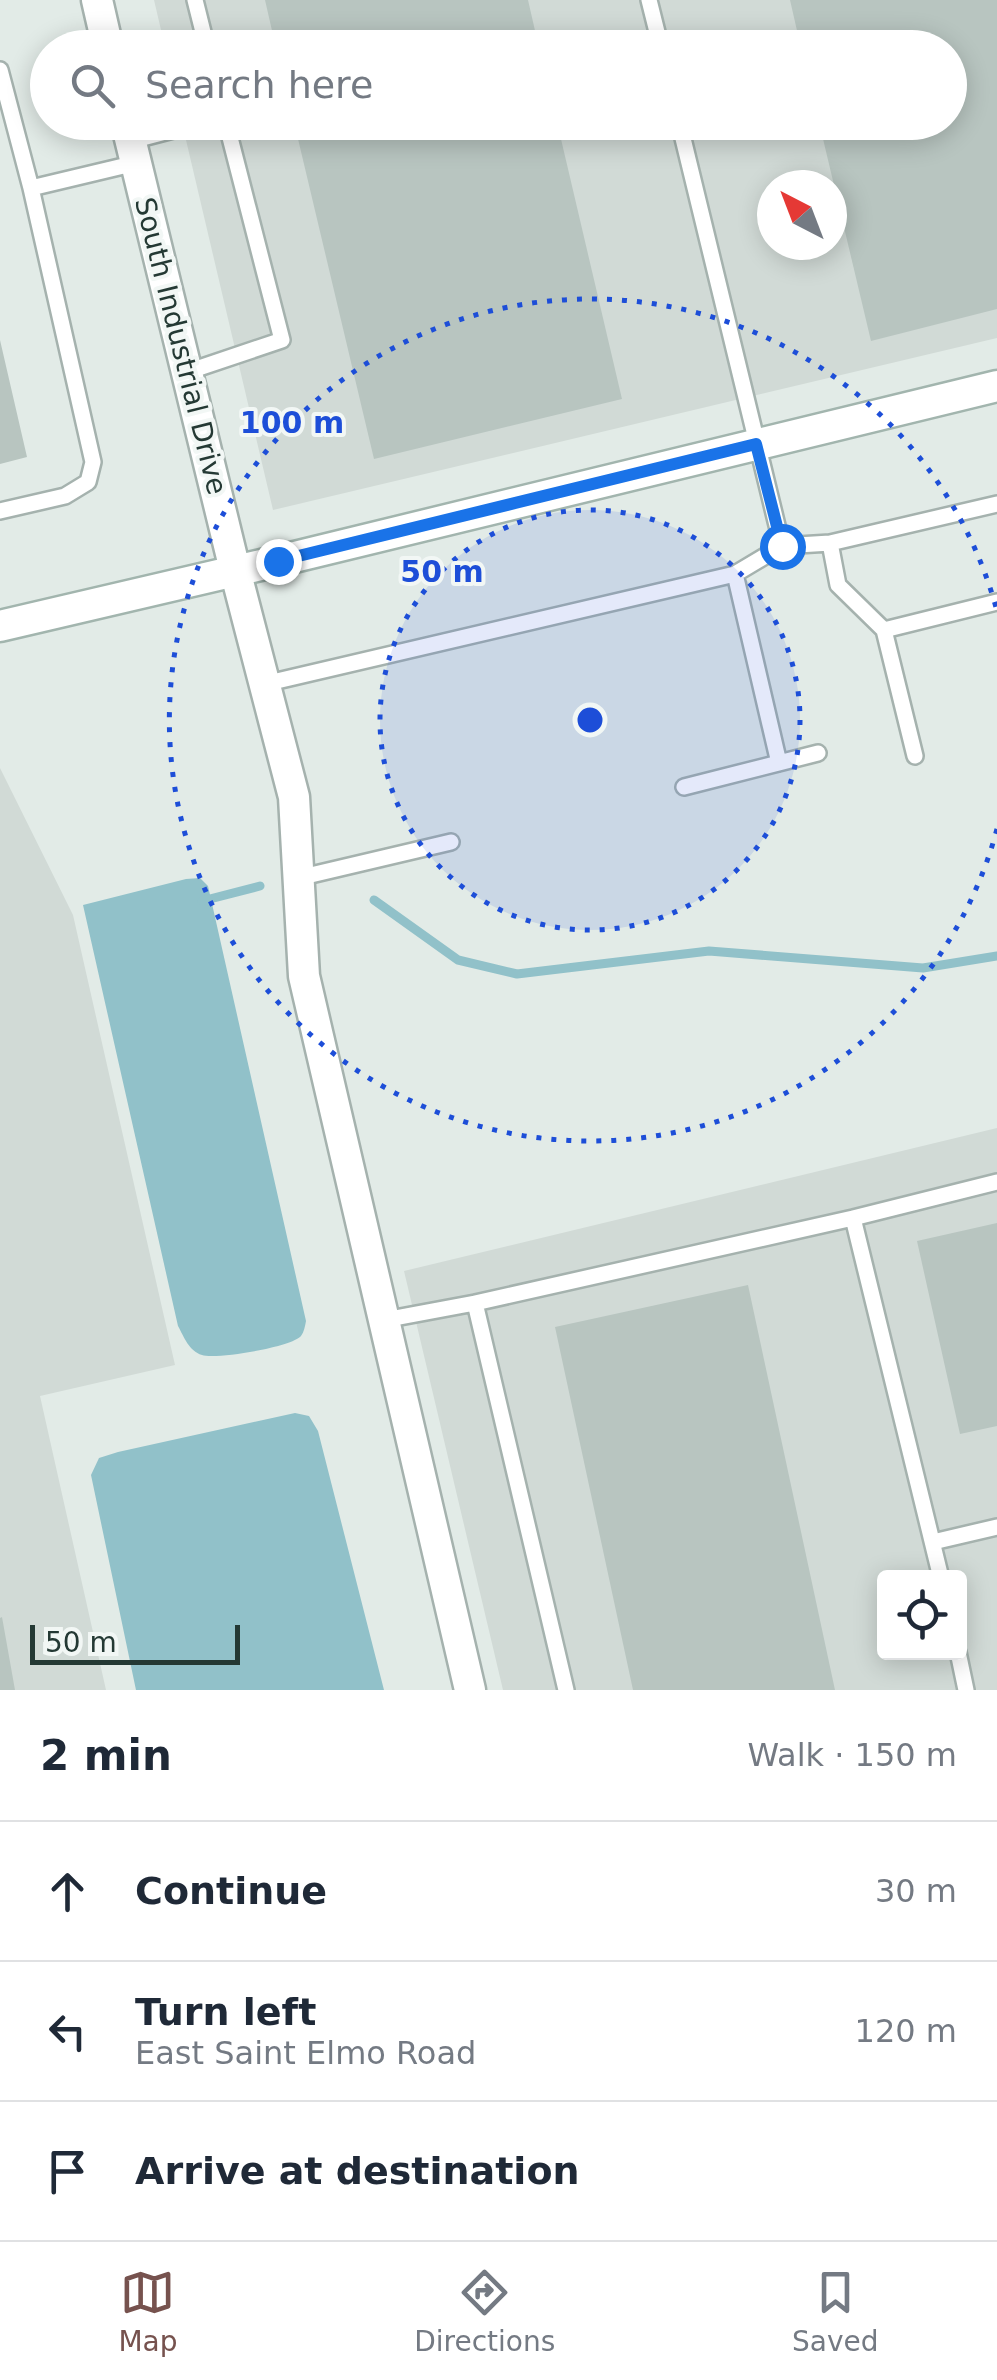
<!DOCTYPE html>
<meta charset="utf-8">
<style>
body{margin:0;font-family:"DejaVu Sans",sans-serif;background:#f6f6f7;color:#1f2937}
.controls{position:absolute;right:30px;bottom:30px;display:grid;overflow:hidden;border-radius:10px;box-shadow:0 5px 25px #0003}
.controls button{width:90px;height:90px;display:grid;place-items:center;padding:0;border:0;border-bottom:2px solid #e0e1e3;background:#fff;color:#1f2937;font:50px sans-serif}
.compass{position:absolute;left:757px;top:170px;width:90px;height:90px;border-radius:50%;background:#fff;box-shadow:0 5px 25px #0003;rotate:318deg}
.scale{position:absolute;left:30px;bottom:25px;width:210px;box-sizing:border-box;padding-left:10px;border:5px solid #243934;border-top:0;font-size:28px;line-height:35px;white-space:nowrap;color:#243934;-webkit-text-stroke:8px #f2f7f5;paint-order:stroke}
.stop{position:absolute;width:30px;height:30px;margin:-22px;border:8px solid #1a73e8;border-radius:50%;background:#fff}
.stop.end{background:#1a73e8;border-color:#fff;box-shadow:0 2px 10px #0008}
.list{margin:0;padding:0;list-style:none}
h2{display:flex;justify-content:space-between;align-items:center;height:130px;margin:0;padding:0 40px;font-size:42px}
h2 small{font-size:32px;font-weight:400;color:#747a83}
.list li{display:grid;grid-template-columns:65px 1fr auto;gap:30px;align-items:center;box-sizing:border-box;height:140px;padding:0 40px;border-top:2px solid #e0e1e3}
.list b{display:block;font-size:38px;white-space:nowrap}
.list p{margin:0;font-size:32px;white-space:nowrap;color:#747a83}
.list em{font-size:32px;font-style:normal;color:#747a83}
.icon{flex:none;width:55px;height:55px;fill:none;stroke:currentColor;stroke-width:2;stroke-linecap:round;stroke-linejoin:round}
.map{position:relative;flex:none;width:997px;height:1690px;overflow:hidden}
.search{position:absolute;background:#fff;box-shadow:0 5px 25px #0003;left:30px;right:30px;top:30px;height:110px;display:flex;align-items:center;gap:25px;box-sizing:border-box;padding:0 35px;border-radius:55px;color:#747a83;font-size:38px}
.sheet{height:550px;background:#fff}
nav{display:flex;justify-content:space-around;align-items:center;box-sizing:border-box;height:140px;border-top:2px solid #e0e1e3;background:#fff;font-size:28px;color:#747a83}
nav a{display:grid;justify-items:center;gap:5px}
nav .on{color:#76524e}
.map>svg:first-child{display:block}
</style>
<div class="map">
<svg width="997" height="1690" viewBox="0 0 997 1690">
<rect width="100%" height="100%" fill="#e2ebe7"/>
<path fill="#d1dad6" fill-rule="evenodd" d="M 154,0 L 997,0 L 997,338 L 273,510 L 182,123 L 950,122 L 950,48 L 165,47 ZM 772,185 L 832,185 L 832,245 L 772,245 Z
M 0,768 L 73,915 L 175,1365 L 40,1396 L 106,1690 L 0,1690 Z
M 997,1128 L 997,1690 L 503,1690 L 404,1271 ZM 884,1578 L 960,1578 L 960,1652 L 884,1652 Z"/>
<path fill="#91c1c9" d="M 200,878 L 208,886 L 306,1321 C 305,1326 304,1332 301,1336 C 292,1347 215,1360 202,1355 C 189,1351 184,1337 178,1326 L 83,905 L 186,879 Z
M 295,1413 L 309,1416 L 318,1431 L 384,1690 L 136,1690 L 91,1475 L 99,1458 L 118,1452 Z"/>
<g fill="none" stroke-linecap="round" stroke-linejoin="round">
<path stroke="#91c1c9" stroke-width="9" d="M 374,900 L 458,960 L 517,974 L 709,951 L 923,968 L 997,956
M 202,901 L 260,886"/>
</g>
<path fill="#b8c5c0" d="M 265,0 L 528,0 L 539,48 L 276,48 Z
M 790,0 L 997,0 L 997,309 L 871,341 L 819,122 L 950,122 L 950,48 L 801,48 Z
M 294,122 L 557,122 L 622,399 L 374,459 Z
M 0,340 L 27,457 L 0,464 Z
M 997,1223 L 997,1426 L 960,1434 L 917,1241 Z
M 748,1285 L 835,1690 L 633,1690 L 555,1327 Z
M 2,1617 L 15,1690 L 0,1690 L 0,1618 Z"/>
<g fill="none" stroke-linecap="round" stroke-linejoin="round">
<defs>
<path id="lane" d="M 195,0 L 207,48
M 649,0 L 661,48
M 0,70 L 31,188 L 136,163
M 679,122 L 782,546 L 830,543 L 997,504
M 131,141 L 204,122
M 187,372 L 282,340 L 226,122
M 0,511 L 65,496 L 88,482 L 93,462 L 31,188
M 830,543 L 838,585 L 884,630 L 997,602
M 735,574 L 779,763
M 884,630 L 915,756
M 264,684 L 735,574 L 782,546
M 684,787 L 818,753
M 298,878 L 451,842
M 853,1218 L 997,1182
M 475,1303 L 853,1218 L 941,1578
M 384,1320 L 475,1303 L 566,1690
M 933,1542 L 997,1527
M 958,1652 L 966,1690"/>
<path id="street" d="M 97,0 L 108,48
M 126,122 L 235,570 L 294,797 L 304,976 L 470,1690"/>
<path id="secondary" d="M 0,626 L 278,561 L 997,386"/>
</defs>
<use href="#lane" stroke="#a5b2ae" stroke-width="20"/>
<use href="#street" stroke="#a5b2ae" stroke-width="35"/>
<use href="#secondary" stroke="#a2b5ae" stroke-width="35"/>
<use href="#lane" stroke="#fff" stroke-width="15"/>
<use href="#street" stroke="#fff" stroke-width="30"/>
<use href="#secondary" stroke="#fff" stroke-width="30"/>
</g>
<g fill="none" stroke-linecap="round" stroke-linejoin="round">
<path stroke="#1a73e8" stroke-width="12" d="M 278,561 L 756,444 L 782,546"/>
</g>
<circle cx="590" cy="720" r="210" fill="#1d4ed8" fill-opacity=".12"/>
<g fill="none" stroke="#1d4ed8" stroke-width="5" stroke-dasharray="5 10">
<circle cx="590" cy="720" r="210"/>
<path d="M997 829A421 421 0 1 1 997 611"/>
</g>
<g text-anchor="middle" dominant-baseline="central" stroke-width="8" stroke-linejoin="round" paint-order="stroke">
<g font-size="28" fill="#243934" stroke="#f2f7f5">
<text transform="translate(181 346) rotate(76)">South Industrial Drive</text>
</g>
</g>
<circle cx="590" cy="720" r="15" fill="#1d4ed8" stroke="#f2f7f5" stroke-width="5"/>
<g font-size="30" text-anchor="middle" font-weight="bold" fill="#1d4ed8" stroke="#f2f7f5" stroke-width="8" stroke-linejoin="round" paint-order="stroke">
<text x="292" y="433">100 m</text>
<text x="442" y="582">50 m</text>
</g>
</svg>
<div class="controls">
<button><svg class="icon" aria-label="locate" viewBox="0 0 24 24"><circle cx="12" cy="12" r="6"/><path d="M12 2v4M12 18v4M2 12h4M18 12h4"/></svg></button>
</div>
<svg class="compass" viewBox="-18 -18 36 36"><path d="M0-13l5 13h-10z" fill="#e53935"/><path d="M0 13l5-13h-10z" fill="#747a83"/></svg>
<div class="scale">50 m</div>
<div class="stop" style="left:782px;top:546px"></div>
<div class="stop end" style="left:278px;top:561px"></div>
<div class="search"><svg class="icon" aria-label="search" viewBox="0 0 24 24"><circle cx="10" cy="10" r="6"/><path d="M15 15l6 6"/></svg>Search here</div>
</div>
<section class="sheet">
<h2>2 min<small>Walk · 150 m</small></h2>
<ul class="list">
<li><svg class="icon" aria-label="ahead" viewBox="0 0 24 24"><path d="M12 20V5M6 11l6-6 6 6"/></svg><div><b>Continue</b></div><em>30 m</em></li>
<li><svg class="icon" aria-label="left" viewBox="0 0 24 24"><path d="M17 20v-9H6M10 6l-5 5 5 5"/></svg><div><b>Turn left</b><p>East Saint Elmo Road</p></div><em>120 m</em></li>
<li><svg class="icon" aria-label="arrive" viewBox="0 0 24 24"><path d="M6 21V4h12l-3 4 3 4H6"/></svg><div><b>Arrive at destination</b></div></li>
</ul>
</section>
<nav>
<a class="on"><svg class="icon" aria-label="map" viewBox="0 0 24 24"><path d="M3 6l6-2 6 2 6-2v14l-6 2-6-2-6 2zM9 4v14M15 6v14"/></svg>Map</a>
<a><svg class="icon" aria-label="directions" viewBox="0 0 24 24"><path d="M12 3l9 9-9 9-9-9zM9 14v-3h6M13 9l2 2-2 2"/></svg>Directions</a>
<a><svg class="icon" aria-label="saved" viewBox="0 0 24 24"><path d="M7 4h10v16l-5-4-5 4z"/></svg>Saved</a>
</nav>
